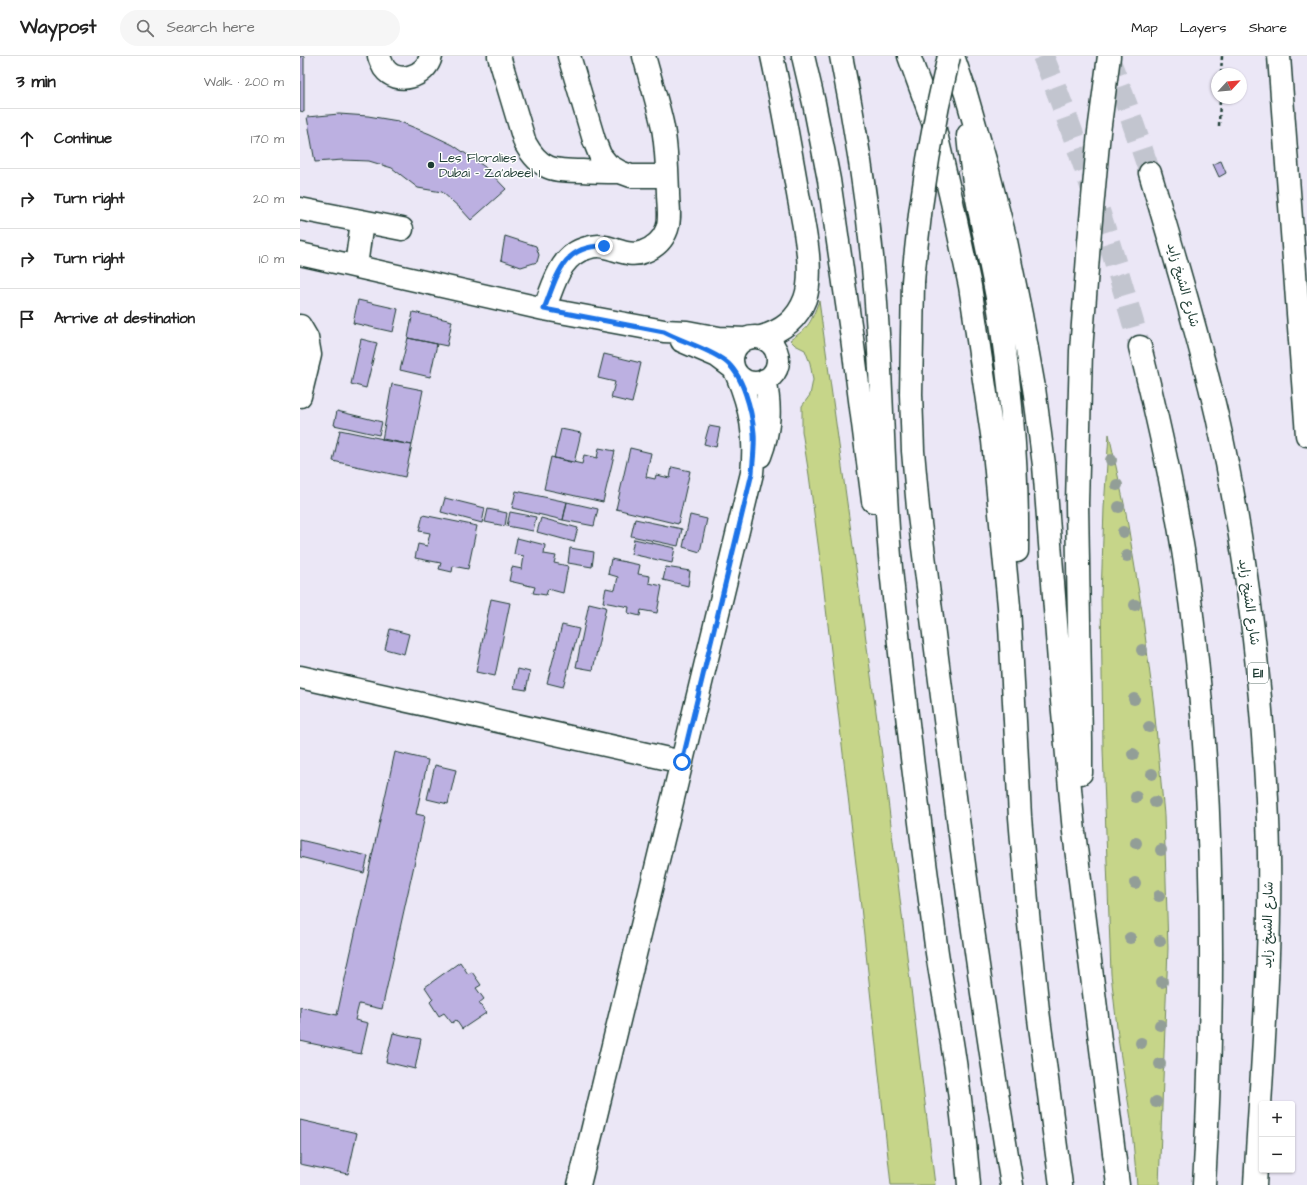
<!DOCTYPE html>
<meta charset="utf-8">
<style>
body{margin:0;font-family:"Architects Daughter","Playpen Sans Arabic",sans-serif;background:#f6f6f6;color:#222}
.controls{position:absolute;right:12px;bottom:12px;display:grid;overflow:hidden;border-radius:4px;box-shadow:0 1px 3px #0004}
.controls button{width:36px;height:36px;display:grid;place-items:center;padding:0;border:0;border-bottom:1px solid #e0e0e0;background:#fff;color:#222;font:20px sans-serif}
.compass{position:absolute;left:911px;top:12px;width:36px;height:36px;border-radius:50%;background:#fff;box-shadow:0 1px 3px #0004;rotate:64deg}
.stop{position:absolute;width:12px;height:12px;margin:-9px;border:3px solid #1a73e8;border-radius:50%;background:#fff}
.stop.end{background:#1a73e8;border-color:#fff;box-shadow:0 1px 4px #0008}
.list{margin:0;padding:0;list-style:none}
h2{display:flex;justify-content:space-between;align-items:center;height:52px;margin:0;padding:0 16px;font-size:17px}
h2 small{font-size:13px;font-weight:400;color:#767676}
.list li{display:grid;grid-template-columns:26px 1fr auto;gap:12px;align-items:center;box-sizing:border-box;height:60px;padding:0 16px;border-top:1px solid #e0e0e0}
.list b{display:block;font-size:15px;white-space:nowrap}
.list em{font-size:13px;font-style:normal;color:#767676}
.icon{flex:none;width:22px;height:22px;fill:none;stroke:currentColor;stroke-width:2;stroke-linecap:round;stroke-linejoin:round}
.map{position:relative;flex:none;width:1007px;height:1129px;overflow:hidden}
header{display:flex;align-items:center;gap:24px;box-sizing:border-box;height:56px;padding:0 20px;background:#fff;border-bottom:1px solid #e0e0e0}
header strong{font-size:19px}
nav{display:flex;gap:22px;margin-inline-start:auto;font-size:14px}
.search{width:280px;height:36px;background:#f6f6f6;display:flex;align-items:center;gap:10px;box-sizing:border-box;padding:0 14px;border-radius:22px;color:#767676;font-size:15px}
main{display:flex}
aside{flex:1;background:#fff}
.map>svg:first-child{display:block}
</style>
<header>
<strong>Waypost</strong>
<div class="search"><svg class="icon" aria-label="search" viewBox="0 0 24 24"><circle cx="10" cy="10" r="6"/><path d="M15 15l6 6"/></svg>Search here</div>
<nav><a>Map</a><a>Layers</a><a>Share</a></nav>
</header>
<main>
<aside>
<h2>3 min<small>Walk · 200 m</small></h2>
<ul class="list">
<li><svg class="icon" aria-label="ahead" viewBox="0 0 24 24"><path d="M12 20V5M6 11l6-6 6 6"/></svg><div><b>Continue</b></div><em>170 m</em></li>
<li><svg class="icon" aria-label="right" viewBox="0 0 24 24"><path d="M7 20v-9h11M14 6l5 5-5 5"/></svg><div><b>Turn right</b></div><em>20 m</em></li>
<li><svg class="icon" aria-label="right" viewBox="0 0 24 24"><path d="M7 20v-9h11M14 6l5 5-5 5"/></svg><div><b>Turn right</b></div><em>10 m</em></li>
<li><svg class="icon" aria-label="arrive" viewBox="0 0 24 24"><path d="M6 21V4h12l-3 4 3 4H6"/></svg><div><b>Arrive at destination</b></div></li>
</ul>
</aside>
<div class="map">
<svg width="1007" height="1129" viewBox="0 0 1007 1129">
<rect width="100%" height="100%" fill="#ebe7f6"/>
<filter id="ink" filterUnits="userSpaceOnUse"><feTurbulence type="fractalNoise" baseFrequency=".025" numOctaves="2"/><feDisplacementMap in="SourceGraphic" scale="8" xChannelSelector="R" yChannelSelector="G"/><feConvolveMatrix kernelMatrix="1 2 1 2 8 2 1 2 1" color-interpolation-filters="sRGB"/></filter>
<g filter="url(#ink)">
<path fill="#c6d589" stroke="#72895e" d="M 519,245 L 586,728 L 635,1129 L 591,1129 L 561,851 L 522,518 L 509,419 L 502,375 L 502,350 L 510,339 L 513,324 L 510,307 L 505,294 L 495,289 L 490,284 C 511,270 510,267 519,245 Z
M 809,378 L 826,457 L 842,555 L 854,650 L 864,759 L 868,892 L 859,1129 L 837,1129 L 831,1063 L 819,989 L 811,918 L 803,693 L 801,541 L 804,452 Z"/>
<path fill="#bcb0e1" stroke="#1f3d34" d="M 0,0 L 4,0 L 4,56 L 0,55 Z
M 39,58 L 68,60 L 98,65 L 130,78 L 153,89 L 185,111 L 206,133 L 171,164 L 161,153 L 142,136 L 118,132 L 92,112 L 69,105 L 43,104 L 15,106 L 7,61 Z
M 921,105 L 926,117 L 919,121 L 913,108 Z
M 205,180 L 236,190 L 239,199 L 237,206 L 221,211 L 201,204 Z
M 58,244 L 98,253 L 93,276 L 53,267 Z
M 113,256 L 152,265 L 147,290 L 108,282 Z
M 108,282 L 137,288 L 130,321 L 100,314 Z
M 61,283 L 77,287 L 66,332 L 51,328 Z
M 304,298 L 341,307 L 332,347 L 311,342 L 315,326 L 298,322 Z
M 92,328 L 123,334 L 112,389 L 82,384 Z
M 37,355 L 82,366 L 79,379 L 34,369 Z
M 409,370 L 420,372 L 416,391 L 404,388 Z
M 261,373 L 281,377 L 274,407 L 254,402 Z
M 40,374 L 112,389 L 105,421 L 33,405 Z
M 299,392 L 315,395 L 303,446 L 244,433 L 251,401 L 282,408 L 284,399 L 297,402 Z
M 330,392 L 351,397 L 346,421 L 355,423 L 356,419 L 370,422 L 372,411 L 390,415 L 378,468 L 316,453 Z
M 216,435 L 267,446 L 263,464 L 212,452 Z
M 145,442 L 185,452 L 182,467 L 141,456 Z
M 267,446 L 298,453 L 294,470 L 263,464 Z
M 188,453 L 207,457 L 205,470 L 185,466 Z
M 210,456 L 236,461 L 233,475 L 207,470 Z
M 123,459 L 177,470 L 168,513 L 153,510 L 152,516 L 139,513 L 141,507 L 115,502 L 118,488 L 127,490 L 130,477 L 119,475 Z
M 390,459 L 407,463 L 400,496 L 383,491 Z
M 241,462 L 278,472 L 274,486 L 237,476 Z
M 335,463 L 382,473 L 378,490 L 331,480 Z
M 217,482 L 245,489 L 244,498 L 256,500 L 254,507 L 268,510 L 263,537 L 248,533 L 246,539 L 233,537 L 235,531 L 209,525 L 212,511 L 222,513 L 224,500 L 214,498 Z
M 334,483 L 375,492 L 372,507 L 331,498 Z
M 270,492 L 294,496 L 292,511 L 268,507 Z
M 311,503 L 340,509 L 338,518 L 350,520 L 349,527 L 362,530 L 357,557 L 341,554 L 340,560 L 328,557 L 329,551 L 303,546 L 306,532 L 315,534 L 318,521 L 308,518 Z
M 366,511 L 390,515 L 388,530 L 363,524 Z
M 191,543 L 210,547 L 195,620 L 176,616 Z
M 289,547 L 306,551 L 293,614 L 276,611 Z
M 262,569 L 279,573 L 263,631 L 247,627 Z
M 90,573 L 109,578 L 104,598 L 85,593 Z
M 218,613 L 230,616 L 226,634 L 214,632 Z
M 95,696 L 128,704 L 116,758 L 125,760 L 82,953 L 59,948 L 55,964 L 68,967 L 61,998 L 0,985 L 0,951 L 37,959 Z
M 135,709 L 156,714 L 148,748 L 127,743 Z
M 0,784 L 68,800 L 64,817 L 0,801 Z
M 160,906 L 168,918 L 172,916 L 181,929 L 176,932 L 184,943 L 179,947 L 186,957 L 162,973 L 156,964 L 152,967 L 144,957 L 139,960 L 130,946 L 133,943 L 125,931 Z
M 93,977 L 121,983 L 115,1013 L 86,1006 Z
M 0,1064 L 57,1077 L 48,1118 L 0,1108 Z"/>
<g fill="none" stroke-linecap="round" stroke-linejoin="round">
<path stroke="#c2c5cf" stroke-width="22" stroke-dasharray="22 11" stroke-linecap="butt" d="M 743,0 C 782,96 812,192 840,291
M 808,0 L 827,50 L 850,117"/>
<defs>
<path id="minor" d="M 79,0 C 80,4 82,8 84,12 C 97,30 126,21 131,0
M 199,0 L 225,87 C 240,114 253,115 282,115 C 295,116 307,116 320,116
M 269,0 L 294,84 L 300,99 L 308,109 L 320,116 L 331,120 L 367,120
M 0,153 L 102,173
M 0,198 L 244,253 L 364,275 L 387,276 L 419,282 L 445,283
M 56,210 L 62,166
M 244,253 C 254,230 259,199 287,192 C 293,190 299,189 305,191 C 319,194 330,201 343,196 C 354,192 363,184 367,173 C 371,162 368,149 368,137 C 367,114 367,90 362,67 C 357,45 350,22 344,0
M 0,270 L 7,282 L 10,299 L 0,340
M432 304a23 23 0 1 1 46 0a23 23 0 1 1-46 0Z
M 382,285 L 417,300 L 433,312
M 460,400 C 470,374 471,351 465,324
M 0,621 L 382,706
M 279,1129 L 452,417 C 456,380 451,353 437,319"/>
<path id="major" d="M 461,281 C 482,275 497,264 505,243 C 515,215 503,167 498,138 C 490,92 482,46 472,0"/>
<path id="highway" d="M 503,0 L 514,47 L 529,124 L 552,282 L 573,445
M 541,0 C 560,92 573,184 578,277 C 583,359 584,441 592,523 C 605,648 620,773 637,897 C 642,929 648,961 653,993 C 660,1038 665,1083 669,1129
M 609,0 L 634,69 L 652,146 L 670,230 L 693,385 L 709,550 L 720,761 L 728,858 L 738,955 L 761,1129
M 653,0 L 666,38 L 687,111 L 706,185 L 721,259 L 734,332 L 744,409 L 762,645 L 774,776 L 818,1129
M 979,0 L 1007,379
M 668,79 C 673,137 688,190 698,247 C 711,329 718,412 717,495
M 850,117 C 874,198 898,278 917,360 C 947,493 962,628 968,764 C 973,885 962,1007 955,1129
M 613,226 L 611,338 L 613,395 L 618,452 C 647,678 674,904 712,1129
M 840,291 C 858,363 874,434 885,507 C 915,711 916,923 904,1129
M 781,717 L 781,686 L 777,447 L 781,295 L 789,186 L 799,76 L 809,0"/>
</defs>
<use href="#minor" stroke="#1f3d34" stroke-width="25"/>
<use href="#major" stroke="#1f3d34" stroke-width="25"/>
<use href="#highway" stroke="#1f3d34" stroke-width="25"/>
<path stroke="#1f3d34" stroke-width="2.5" stroke-dasharray="4 3" stroke-linecap="butt" d="M 921,18 L 922,0
M 919,70 L 920,42"/>
<use href="#minor" stroke="#fff" stroke-width="22"/>
<use href="#major" stroke="#fff" stroke-width="22"/>
<use href="#highway" stroke="#fff" stroke-width="22"/>
<defs>
<path id="highway-bridge" d="M 613,226 C 619,150 631,75 649,0"/>
</defs>
<use href="#highway-bridge" stroke="#1f3d34" stroke-width="25" stroke-linecap="butt"/>
<use href="#highway-bridge" stroke="#fff" stroke-width="22"/>
</g>
<g fill="#929e97">
<circle cx="811" cy="404" r="6"/>
<circle cx="817" cy="429" r="6"/>
<circle cx="819" cy="451" r="6"/>
<circle cx="823" cy="476" r="6"/>
<circle cx="827" cy="500" r="6"/>
<circle cx="835" cy="549" r="6"/>
<circle cx="842" cy="594" r="6"/>
<circle cx="834" cy="643" r="6"/>
<circle cx="849" cy="671" r="6"/>
<circle cx="833" cy="698" r="6"/>
<circle cx="852" cy="718" r="6"/>
<circle cx="836" cy="741" r="6"/>
<circle cx="855" cy="746" r="6"/>
<circle cx="836" cy="787" r="6"/>
<circle cx="861" cy="794" r="6"/>
<circle cx="835" cy="827" r="6"/>
<circle cx="859" cy="840" r="6"/>
<circle cx="830" cy="882" r="6"/>
<circle cx="860" cy="885" r="6"/>
<circle cx="862" cy="926" r="6"/>
<circle cx="860" cy="969" r="6"/>
<circle cx="841" cy="987" r="6"/>
<circle cx="860" cy="1008" r="6"/>
<circle cx="856" cy="1046" r="6"/>
</g>
</g>
<g fill="none" stroke-linecap="round" stroke-linejoin="round" filter="url(#ink)">
<path stroke="#1a73e8" stroke-width="5" d="M 304,190 C 262,189 257,221 244,253 L 364,276 C 383,286 407,292 425,305 C 443,318 452,355 454,377 C 455,390 453,404 452,417 L 382,706"/>
</g>
<circle fill="#1f3d34" stroke="#fff" stroke-width="1.5" cx="131" cy="109" r="4"/>
<g text-anchor="middle" dominant-baseline="central" stroke-width="3" stroke-linejoin="round" paint-order="stroke">
<rect fill="#fff" stroke="#627771" stroke-width="1" x="948" y="607" width="20" height="20" rx="3"/>
<g font-size="12" font-weight="bold" fill="#1f3d34">
<text x="958" y="617">E11</text>
</g>
<g font-size="13" fill="#1f3d34" stroke="#fff" text-anchor="start">
<text x="139" y="102">Les Floralies<tspan x="139" dy="15">Dubai - Za'abeel 1</tspan></text>
</g>
<g font-size="13" fill="#1f3d34" stroke="#fff">
<text transform="translate(883 229) rotate(74)">شارع الشيخ زايد</text>
<text transform="translate(949 546) rotate(82)">شارع الشيخ زايد</text>
<text transform="translate(968 869) rotate(-89)">شارع الشيخ زايد</text>
</g>
</g>
</svg>
<div class="controls">
<button>+</button>
<button>−</button>
</div>
<svg class="compass" viewBox="-18 -18 36 36"><path d="M0-13l5 13h-10z" fill="#e53935"/><path d="M0 13l5-13h-10z" fill="#767676"/></svg>
<div class="stop" style="left:382px;top:706px"></div>
<div class="stop end" style="left:304px;top:190px"></div>
</div>
</main>
